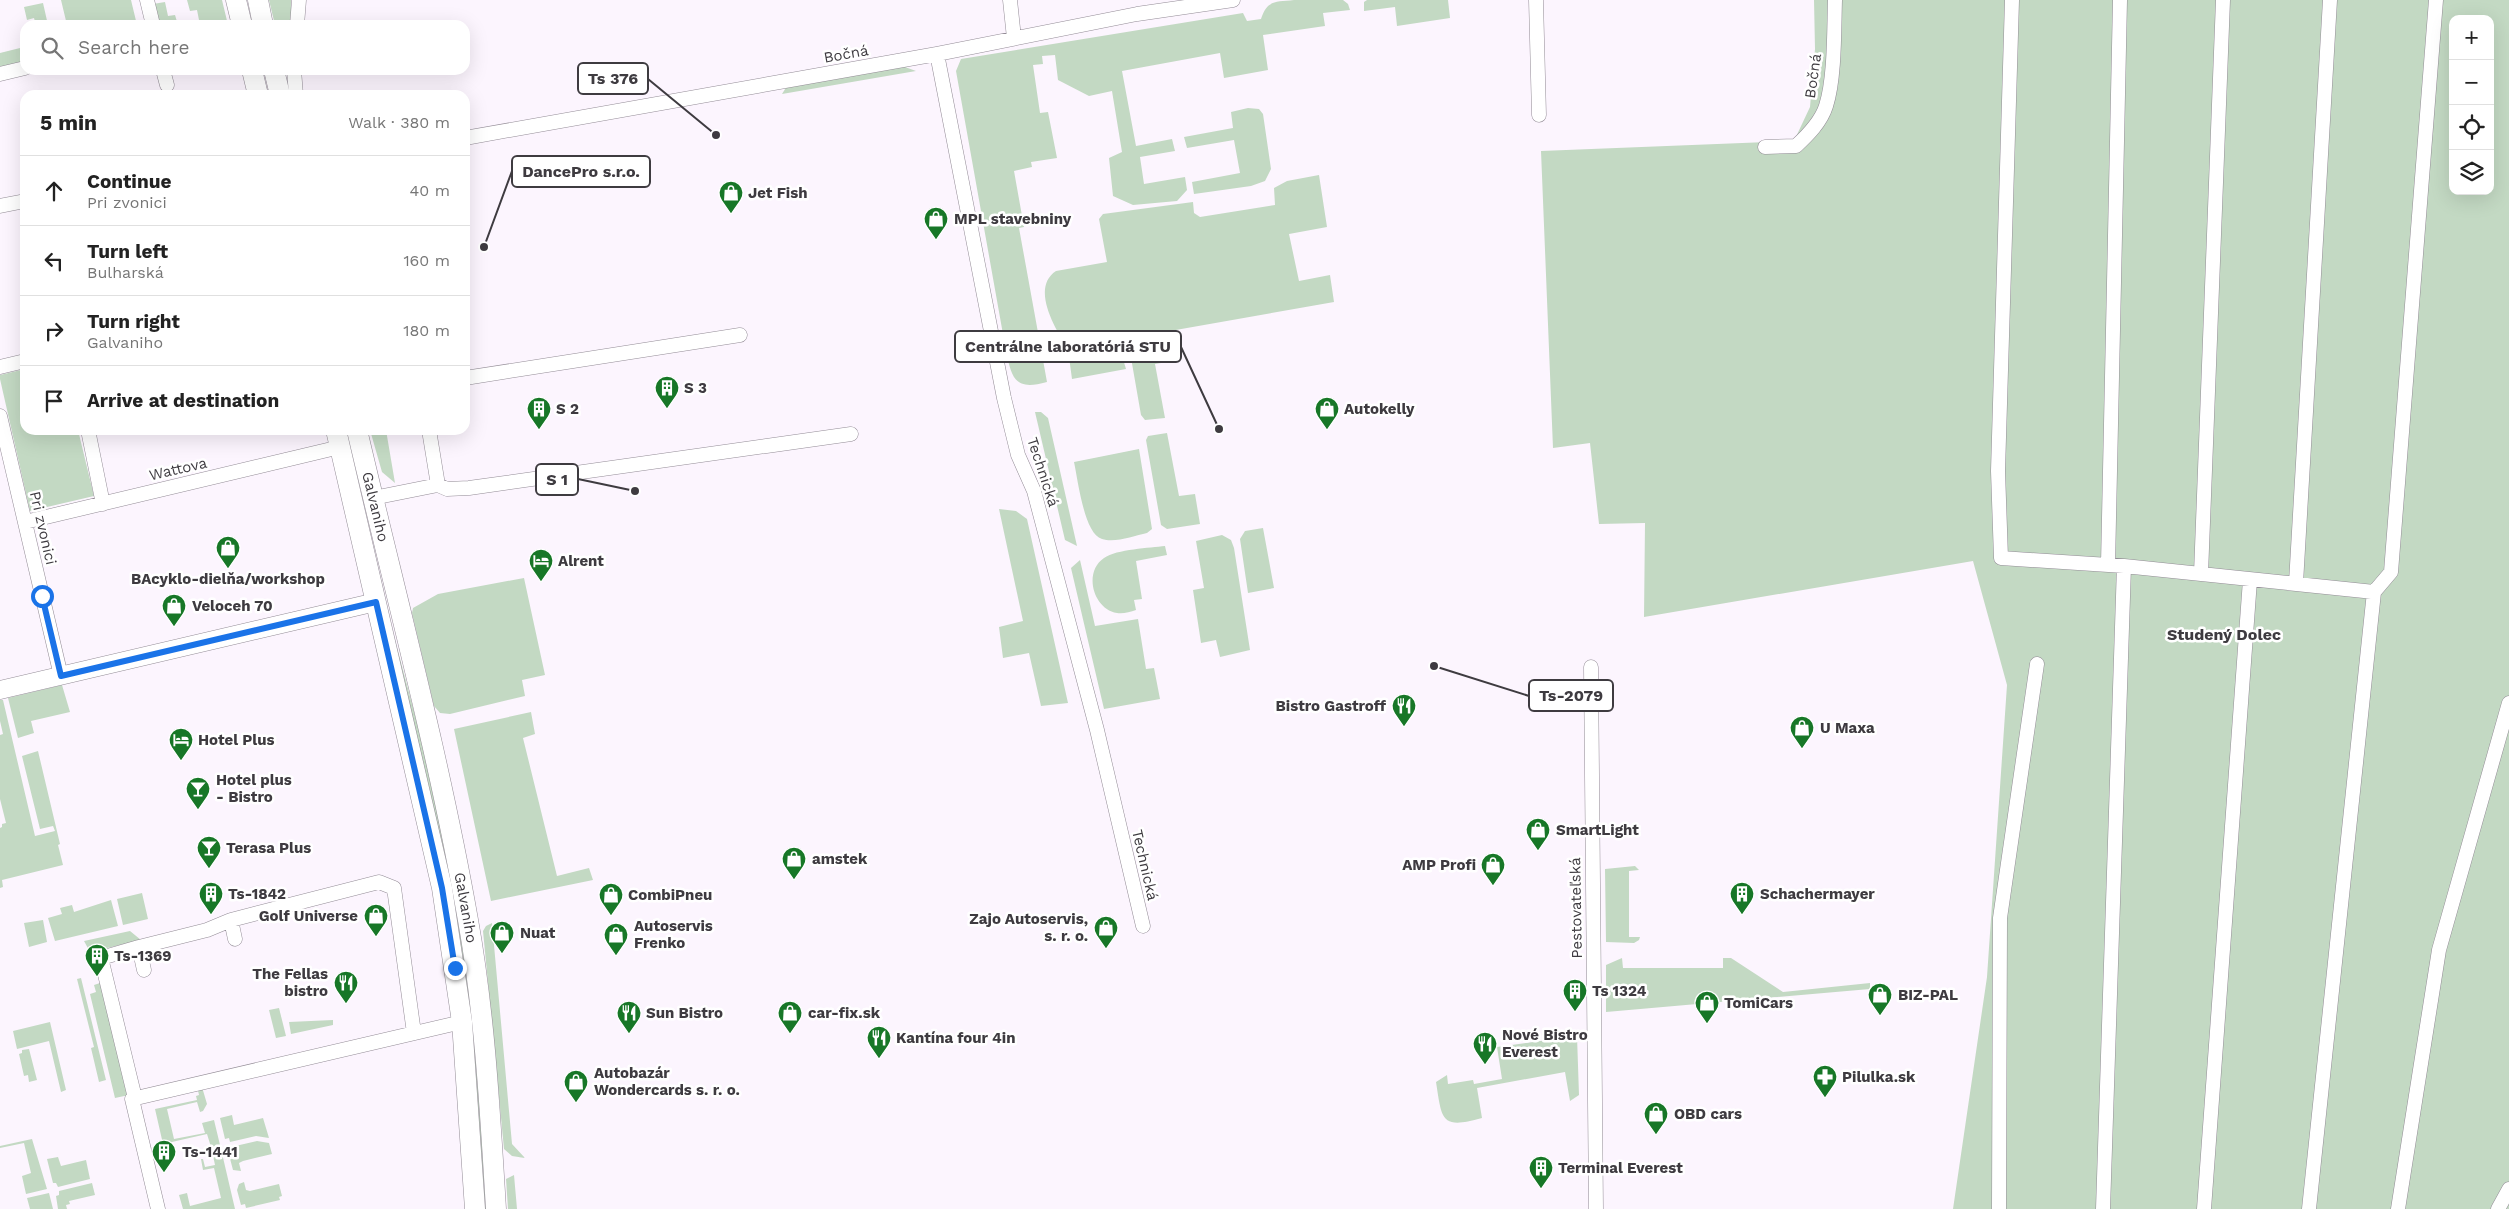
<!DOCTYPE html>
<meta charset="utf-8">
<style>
body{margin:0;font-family:"Work Sans",sans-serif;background:#f6f6f6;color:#222}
.controls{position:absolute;right:15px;top:15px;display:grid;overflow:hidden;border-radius:10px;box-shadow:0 5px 20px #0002}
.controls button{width:45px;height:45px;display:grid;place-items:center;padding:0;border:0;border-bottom:1px solid #e0e0e0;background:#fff;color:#222;font:25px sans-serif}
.stop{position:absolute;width:15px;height:15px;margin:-11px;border:4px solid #1a73e8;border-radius:50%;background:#fff}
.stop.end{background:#1a73e8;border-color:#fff;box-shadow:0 1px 5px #0008}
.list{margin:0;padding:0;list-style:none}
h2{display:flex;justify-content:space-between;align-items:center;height:65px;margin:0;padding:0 20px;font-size:21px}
h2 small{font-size:16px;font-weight:400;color:#767676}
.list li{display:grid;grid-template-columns:32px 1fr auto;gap:15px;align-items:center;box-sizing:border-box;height:70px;padding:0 20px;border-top:1px solid #e0e0e0}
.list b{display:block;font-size:19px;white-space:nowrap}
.list p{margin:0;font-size:16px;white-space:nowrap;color:#767676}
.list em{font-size:16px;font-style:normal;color:#767676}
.icon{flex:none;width:28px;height:28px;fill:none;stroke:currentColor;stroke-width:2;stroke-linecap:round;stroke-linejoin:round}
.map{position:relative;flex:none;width:2509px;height:1209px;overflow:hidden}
.search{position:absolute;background:#fff;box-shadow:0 5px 20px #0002;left:20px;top:20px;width:450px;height:55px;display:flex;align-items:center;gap:12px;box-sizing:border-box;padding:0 18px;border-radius:15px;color:#767676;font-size:19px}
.panel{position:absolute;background:#fff;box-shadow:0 5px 20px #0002;left:20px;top:90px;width:450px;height:345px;border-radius:15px}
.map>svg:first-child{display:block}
</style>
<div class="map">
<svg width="2509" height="1209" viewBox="0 0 2509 1209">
<rect width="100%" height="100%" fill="#fcf5fe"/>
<path fill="#c3d9c3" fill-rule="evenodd" d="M 61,0 L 131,0 L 137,25 L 67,25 Z
M 187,0 L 222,0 L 228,25 L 200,25 L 197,10 L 190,11 Z
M 269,0 L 291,0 L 291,25 L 275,25 Z
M 1294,0 L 1343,0 L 1348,4 L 1350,10 L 1323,13 L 1325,26 L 1263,35 L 1268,70 L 1224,78 L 1220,53 L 1122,71 L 1136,146 L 1172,139 L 1175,151 L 1140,157 L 1144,184 L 1185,177 L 1187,190 L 1177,201 L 1133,205 L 1113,196 L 1109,158 L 1122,152 L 1112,91 L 1089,96 L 1058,80 L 1055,55 L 1042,56 L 1043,64 L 1033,65 L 1040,113 L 1048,112 L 1057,158 L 1031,162 L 1032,167 L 1014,171 L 1024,227 L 1019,228 L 1047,382 C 1015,391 1012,379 1006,351 L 956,71 L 961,59 L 1243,13 L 1247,21 L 1261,19 C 1267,0 1275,2 1294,0 Z
M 1367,0 L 1448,0 L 1450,18 L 1397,26 L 1395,7 L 1364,11 L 1364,2 Z
M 1814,0 L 2509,0 L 2509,1209 L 1953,1209 L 1987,977 L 2007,685 L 1973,561 L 1644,617 L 1645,523 L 1599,524 L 1590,443 L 1553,448 L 1541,151 L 1794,141 L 1810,107 L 1815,49 ZM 2453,19 L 2490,19 L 2490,191 L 2453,191 Z
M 165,2 L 168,16 L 175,15 L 178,25 L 158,25 L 153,4 Z
M 43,3 L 48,25 L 36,25 L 34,18 L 27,20 L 24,7 Z
M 20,48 L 24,63 L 0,70 L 0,53 Z
M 890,67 L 905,67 L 916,71 L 782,94 L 787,86 Z
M 1248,108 L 1259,109 L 1263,114 L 1271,169 L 1265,181 L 1251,186 L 1194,194 L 1192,182 L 1240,173 L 1234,140 L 1187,148 L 1184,137 L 1233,128 L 1231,112 Z
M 1319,175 L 1327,227 L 1289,234 L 1299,281 L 1330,275 L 1334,302 L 1068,349 C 1056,330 1030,288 1056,271 L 1107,262 L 1099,219 L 1103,214 L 1193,202 L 1194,213 L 1200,217 L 1275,205 L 1274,188 L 1287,181 Z
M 1156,341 L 1162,343 L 1165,347 L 1167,362 L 1155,364 L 1165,418 L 1145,420 L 1141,415 L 1130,352 L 1133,346 Z
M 1120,349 L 1126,369 L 1072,379 L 1069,357 Z
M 25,369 L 25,430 L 78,430 L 94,496 L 30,511 L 0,379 L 0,375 Z
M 1035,412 L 1041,412 L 1048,418 L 1077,546 L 1065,540 Z
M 370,430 L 386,430 L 395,483 L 382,472 Z
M 1167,433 L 1179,496 L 1195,494 L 1200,524 L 1167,529 L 1161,525 L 1146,440 L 1148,436 Z
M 1139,449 L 1152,529 L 1147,533 C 1134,536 1115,543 1102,539 C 1084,534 1078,480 1074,462 Z
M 999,509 L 1016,511 L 1027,519 L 1068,703 L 1041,706 L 1029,653 L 1003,658 L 999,627 L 1023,621 Z
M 1263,528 L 1274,588 L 1248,593 L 1240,539 L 1245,531 Z
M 1222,535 L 1231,540 L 1234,548 L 1250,650 L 1220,657 L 1216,640 L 1201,643 L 1193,590 L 1204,588 L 1196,541 Z
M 1165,546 L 1167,555 L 1136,561 L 1142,599 L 1134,600 L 1136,610 C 1130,612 1123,614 1117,613 C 1093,609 1083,572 1104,558 C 1117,549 1150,548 1165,546 Z
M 1080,560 L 1095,626 L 1138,619 L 1146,669 L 1154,668 L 1160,699 L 1104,709 L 1071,568 Z
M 524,578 L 545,675 L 522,680 L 525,696 L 450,714 L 440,713 L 434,706 L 412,613 L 413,608 L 438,594 Z
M 390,621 L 424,749 L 467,952 L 488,1209 L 482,1209 L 481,1172 Z
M 62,685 L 70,712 L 31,721 L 34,733 L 18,738 L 8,698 Z
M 0,700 L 3,700 L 35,836 L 55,831 L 53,826 L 40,829 L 22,756 L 38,751 L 60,844 L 58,845 L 63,865 L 2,880 L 3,887 L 0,888 L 0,828 L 2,827 L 2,824 L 6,823 L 0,799 L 0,735 L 3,734 L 0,721 Z
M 531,712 L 535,734 L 523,738 L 557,876 L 589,868 L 593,880 L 491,901 L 454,729 Z
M 1635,866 L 1639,870 L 1629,871 L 1629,937 L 1640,937 L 1639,940 L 1634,943 L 1606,942 L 1605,869 Z
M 142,893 L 148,919 L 123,925 L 117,899 Z
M 111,900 L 118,926 L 55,941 L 48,918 L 62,914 L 60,908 L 72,905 L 74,912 Z
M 43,920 L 47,942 L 29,947 L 24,923 Z
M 492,923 L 512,1144 L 525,1158 L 512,1156 L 504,1149 L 483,931 L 486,926 Z
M 130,931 L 141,940 L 90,952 L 84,941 Z
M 1622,958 L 1623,968 L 1723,968 L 1723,958 L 1731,958 L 1783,992 L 1870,983 L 1870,989 L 1606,1012 L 1606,965 Z
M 81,978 L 106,1080 L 99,1082 L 91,1048 L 94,1047 L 77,979 Z
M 103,982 L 129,1095 L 115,1098 L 90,994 L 96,992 L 94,985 Z
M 279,1008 L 286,1036 L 276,1038 L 269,1010 Z
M 333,1020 L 333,1025 L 291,1034 L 289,1022 Z
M 50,1022 L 66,1090 L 61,1092 L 49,1041 L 17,1049 L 13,1031 Z
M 1577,1036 L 1579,1095 L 1570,1101 L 1565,1072 L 1477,1088 L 1482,1118 C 1440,1130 1442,1119 1436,1082 L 1447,1075 L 1448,1084 L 1473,1080 L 1474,1084 L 1502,1079 L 1497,1047 Z
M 29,1049 L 37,1080 L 29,1082 L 28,1075 L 24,1076 L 19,1054 L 22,1053 L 22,1050 Z
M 197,1086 L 202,1087 L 207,1104 L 203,1111 L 200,1112 L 197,1102 L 167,1109 L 174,1139 L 205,1133 L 202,1123 L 214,1120 L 220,1145 L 211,1147 L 207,1134 L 163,1144 L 155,1109 L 197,1100 L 196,1096 L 199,1095 Z
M 232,1115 L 234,1125 L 263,1118 L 269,1138 L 256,1136 L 230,1142 L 229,1138 L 225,1139 L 220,1118 Z
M 32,1139 L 47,1189 L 26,1194 L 22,1176 L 31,1173 L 24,1143 L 0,1148 L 0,1146 Z
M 257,1141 L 269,1143 L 272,1154 L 243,1161 L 239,1163 L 241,1171 L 233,1170 L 228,1151 L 232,1151 L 231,1147 Z
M 221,1149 L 235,1209 L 183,1209 L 179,1195 L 187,1193 L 190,1206 L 221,1198 L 214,1168 L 203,1170 L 201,1159 L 203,1159 L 205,1167 L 215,1165 L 212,1151 Z
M 58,1157 L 61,1166 L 86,1160 L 90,1179 L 58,1187 L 56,1183 L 53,1183 L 47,1159 Z
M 514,1175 L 517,1209 L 508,1209 L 506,1179 Z
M 244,1182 L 246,1190 L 250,1191 L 279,1184 L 282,1196 L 279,1197 L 280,1200 L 246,1208 L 245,1204 L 241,1205 L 237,1190 L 239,1184 Z
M 92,1183 L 95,1195 L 69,1201 L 70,1204 L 66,1205 L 67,1209 L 58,1209 L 56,1196 L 59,1195 L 59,1191 Z
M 49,1193 L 53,1209 L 30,1209 L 27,1198 Z"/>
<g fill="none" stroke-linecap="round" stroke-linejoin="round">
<defs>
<path id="minor" d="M 147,0 L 153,25
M 1010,0 L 1014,38
M 1536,0 L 1539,115
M 2012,0 L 1998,471 L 2001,558 L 2124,566 L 2374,592
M 297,25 L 299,0
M 937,54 L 1004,398 L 1018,455 L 1034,491 L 1097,730 L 1143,926
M 163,70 L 167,85
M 294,70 L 296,95
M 0,74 L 25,68
M 465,138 L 937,54 L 1137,14 L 1233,0
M 1765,147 L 1796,146 C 1808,135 1821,122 1826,106 C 1835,78 1834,30 1835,0
M 0,206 L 25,201
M 0,367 L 25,361
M 465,378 L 740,335
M 0,416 L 61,676
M 88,430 L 103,504
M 429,430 L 438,485
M 373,498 L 438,485 L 447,489 L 469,488 L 851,434
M 25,522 L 340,447
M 2108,565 L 2120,0
M 2201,574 L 2223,0
M 2296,583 L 2330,0
M 1591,667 L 1596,1209
M 231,920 L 235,939
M 139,947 L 207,930 L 231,920 L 379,882 L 394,888 L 414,1033
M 135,1098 L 101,958 L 139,947 L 144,970
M 158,1209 L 132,1099 L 462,1022
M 1999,1209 L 2000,918 L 2037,664
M 2103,1209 L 2124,566
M 2204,1209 L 2250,580
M 2309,1209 L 2374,592 L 2391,572 L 2436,0
M 2398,1209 L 2439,950 L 2509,703
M 2498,1209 L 2509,1189"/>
<path id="tertiary" d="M 0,690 L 376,602"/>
<g id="secondary">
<path d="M 236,0 L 242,25"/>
<path d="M 258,0 L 263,25"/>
<path d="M 252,70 L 258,95"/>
<path d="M 274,70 L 280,95"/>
<path d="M 336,430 L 442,888 L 462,1022 L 475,1209"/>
<path id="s1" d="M 357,430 C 395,593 439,755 468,920 C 485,1015 490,1112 496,1209"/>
</g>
</defs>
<use href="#minor" stroke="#938c96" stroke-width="15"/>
<use href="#tertiary" stroke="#938c96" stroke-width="19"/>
<use href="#secondary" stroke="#938c96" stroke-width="21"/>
<use href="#minor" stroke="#fff" stroke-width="14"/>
<use href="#tertiary" stroke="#fff" stroke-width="18"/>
<use href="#secondary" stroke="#fff" stroke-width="20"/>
</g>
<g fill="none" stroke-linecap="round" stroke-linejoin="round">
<path stroke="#1a73e8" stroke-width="6" d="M 42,596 L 61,676 L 376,602 L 442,888 L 455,968"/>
</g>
<defs>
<symbol id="shop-pin" viewBox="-11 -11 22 30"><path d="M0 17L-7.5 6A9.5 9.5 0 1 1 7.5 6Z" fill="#177727" stroke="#fff"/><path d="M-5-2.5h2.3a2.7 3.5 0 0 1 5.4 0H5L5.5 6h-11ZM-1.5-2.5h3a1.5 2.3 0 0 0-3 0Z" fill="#fff"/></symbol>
<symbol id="building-pin" viewBox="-11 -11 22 30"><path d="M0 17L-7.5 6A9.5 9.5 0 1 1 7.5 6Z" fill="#177727" stroke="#fff"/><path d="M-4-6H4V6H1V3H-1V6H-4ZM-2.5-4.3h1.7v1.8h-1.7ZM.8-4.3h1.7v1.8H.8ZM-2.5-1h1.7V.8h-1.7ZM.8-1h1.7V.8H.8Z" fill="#fff"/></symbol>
<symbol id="hotel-pin" viewBox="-11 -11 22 30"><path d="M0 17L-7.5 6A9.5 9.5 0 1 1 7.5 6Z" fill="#177727" stroke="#fff"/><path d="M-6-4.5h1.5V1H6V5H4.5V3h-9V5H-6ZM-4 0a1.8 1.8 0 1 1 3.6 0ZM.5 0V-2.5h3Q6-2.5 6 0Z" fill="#fff"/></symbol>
<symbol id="restaurant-pin" viewBox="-11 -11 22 30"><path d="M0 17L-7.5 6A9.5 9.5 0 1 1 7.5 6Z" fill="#177727" stroke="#fff"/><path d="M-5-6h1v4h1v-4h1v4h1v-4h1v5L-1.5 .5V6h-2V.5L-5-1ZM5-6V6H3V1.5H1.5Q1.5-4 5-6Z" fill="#fff"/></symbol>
<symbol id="bar-pin" viewBox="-11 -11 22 30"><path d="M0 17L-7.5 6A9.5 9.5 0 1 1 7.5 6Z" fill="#177727" stroke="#fff"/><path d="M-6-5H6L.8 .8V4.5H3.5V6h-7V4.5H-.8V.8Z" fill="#fff"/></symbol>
<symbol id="pharmacy-pin" viewBox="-11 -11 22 30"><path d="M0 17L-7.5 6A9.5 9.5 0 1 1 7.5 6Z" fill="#177727" stroke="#fff"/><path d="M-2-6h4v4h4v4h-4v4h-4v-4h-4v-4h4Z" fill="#fff"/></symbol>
</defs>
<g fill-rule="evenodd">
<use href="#shop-pin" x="717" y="179" width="28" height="38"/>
<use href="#shop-pin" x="922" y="205" width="28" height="38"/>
<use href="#building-pin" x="653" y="374" width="28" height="38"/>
<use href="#building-pin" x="525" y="395" width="28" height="38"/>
<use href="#shop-pin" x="1313" y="395" width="28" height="38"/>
<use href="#shop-pin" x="214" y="534" width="28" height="38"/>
<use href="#hotel-pin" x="527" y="547" width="28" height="38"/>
<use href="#shop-pin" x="160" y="592" width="28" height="38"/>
<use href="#restaurant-pin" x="1390" y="692" width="28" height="38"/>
<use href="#shop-pin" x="1788" y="714" width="28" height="38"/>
<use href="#hotel-pin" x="167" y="726" width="28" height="38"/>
<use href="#bar-pin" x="184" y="775" width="28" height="38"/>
<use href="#shop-pin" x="1524" y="816" width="28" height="38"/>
<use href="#bar-pin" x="195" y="834" width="28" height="38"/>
<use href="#shop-pin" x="780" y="845" width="28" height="38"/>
<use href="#shop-pin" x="1479" y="851" width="28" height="38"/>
<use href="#building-pin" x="197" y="880" width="28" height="38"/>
<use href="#building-pin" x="1728" y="880" width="28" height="38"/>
<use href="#shop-pin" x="597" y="881" width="28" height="38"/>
<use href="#shop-pin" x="362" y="902" width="28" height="38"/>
<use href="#shop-pin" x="1092" y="914" width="28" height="38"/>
<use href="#shop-pin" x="488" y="919" width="28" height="38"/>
<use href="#shop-pin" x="602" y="921" width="28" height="38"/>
<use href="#building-pin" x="83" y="942" width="28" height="38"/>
<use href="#restaurant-pin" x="332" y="969" width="28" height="38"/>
<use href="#building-pin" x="1561" y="977" width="28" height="38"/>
<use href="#shop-pin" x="1866" y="981" width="28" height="38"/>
<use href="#shop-pin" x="1693" y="989" width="28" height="38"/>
<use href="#restaurant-pin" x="615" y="999" width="28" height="38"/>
<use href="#shop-pin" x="776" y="999" width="28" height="38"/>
<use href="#restaurant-pin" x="865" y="1024" width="28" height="38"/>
<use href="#restaurant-pin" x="1471" y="1030" width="28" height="38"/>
<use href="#pharmacy-pin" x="1811" y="1063" width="28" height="38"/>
<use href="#shop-pin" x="562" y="1068" width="28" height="38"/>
<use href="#shop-pin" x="1642" y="1100" width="28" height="38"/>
<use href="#building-pin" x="150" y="1138" width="28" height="38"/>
<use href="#building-pin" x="1527" y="1154" width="28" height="38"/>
</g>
<g text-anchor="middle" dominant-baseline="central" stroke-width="5" stroke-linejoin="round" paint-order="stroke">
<g font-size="15" fill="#3e3b40" stroke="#fff">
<text transform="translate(846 54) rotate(-10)">Bočná</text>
<text transform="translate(1813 76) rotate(-82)">Bočná</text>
<text transform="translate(178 469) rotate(-13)">Wattova</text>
<text transform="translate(1043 472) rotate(72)">Technická</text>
<text stroke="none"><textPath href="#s1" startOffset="79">Galvaniho</textPath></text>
<text transform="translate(43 528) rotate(77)">Pri zvonici</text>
<text transform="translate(1145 865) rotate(77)">Technická</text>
<text stroke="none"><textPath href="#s1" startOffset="490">Galvaniho</textPath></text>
<text transform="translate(1576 908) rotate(-91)">Pestovateľská</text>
</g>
<g font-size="15" font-weight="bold" fill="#3e3b40" stroke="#fff" text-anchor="start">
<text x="748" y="193">Jet Fish</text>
<text x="954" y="219">MPL stavebniny</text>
<text x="684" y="388">S 3</text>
<text x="556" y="409">S 2</text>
<text x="1344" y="409">Autokelly</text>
<text x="558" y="561">Alrent</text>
<text x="228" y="579" text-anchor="middle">BAcyklo-dielňa/workshop</text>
<text x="192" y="606">Veloceh 70</text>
<text x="1386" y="706" text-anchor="end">Bistro Gastroff</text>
<text x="1820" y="728">U Maxa</text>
<text x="198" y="740">Hotel Plus</text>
<text x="216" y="780">Hotel plus<tspan x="216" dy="17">- Bistro</tspan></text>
<text x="1556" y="830">SmartLight</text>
<text x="226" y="848">Terasa Plus</text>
<text x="812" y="859">amstek</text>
<text x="1476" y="865" text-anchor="end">AMP Profi</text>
<text x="228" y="894">Ts-1842</text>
<text x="1760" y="894">Schachermayer</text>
<text x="628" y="895">CombiPneu</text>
<text x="358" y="916" text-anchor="end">Golf Universe</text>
<text x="1088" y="919" text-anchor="end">Zajo Autoservis,<tspan x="1088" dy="17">s. r. o.</tspan></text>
<text x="634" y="926">Autoservis<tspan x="634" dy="17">Frenko</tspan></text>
<text x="520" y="933">Nuat</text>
<text x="114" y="956">Ts-1369</text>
<text x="328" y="974" text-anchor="end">The Fellas<tspan x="328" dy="17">bistro</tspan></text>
<text x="1592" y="991">Ts 1324</text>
<text x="1898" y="995">BIZ-PAL</text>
<text x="1724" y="1003">TomiCars</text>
<text x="646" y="1013">Sun Bistro</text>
<text x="808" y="1013">car-fix.sk</text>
<text x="1502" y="1035">Nové Bistro<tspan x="1502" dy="17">Everest</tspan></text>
<text x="896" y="1038">Kantína four 4in</text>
<text x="594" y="1073">Autobazár<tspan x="594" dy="17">Wondercards s. r. o.</tspan></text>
<text x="1842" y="1077">Pilulka.sk</text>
<text x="1674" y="1114">OBD cars</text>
<text x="182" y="1152">Ts-1441</text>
<text x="1558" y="1168">Terminal Everest</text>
</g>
<g font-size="16" font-weight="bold" fill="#3e3b40" stroke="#fff">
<text x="2224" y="634">Studený Dolec</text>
</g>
</g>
<path fill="none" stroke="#3e3b40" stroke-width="2" d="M716 135L648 79M484 247L512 171M1219 429L1181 347M635 491L578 479M1434 666L1529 696"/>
<g fill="#3e3b40" stroke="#fff" stroke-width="2">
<circle cx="716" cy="135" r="5"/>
<circle cx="484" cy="247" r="5"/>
<circle cx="1219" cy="429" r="5"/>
<circle cx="635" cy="491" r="5"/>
<circle cx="1434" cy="666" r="5"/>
</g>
<g fill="#fff" stroke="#3e3b40" stroke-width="2">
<rect x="578" y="63" width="70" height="31" rx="5"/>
<rect x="512" y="156" width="138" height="31" rx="5"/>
<rect x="955" y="331" width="226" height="31" rx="5"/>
<rect x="536" y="464" width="42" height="31" rx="5"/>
<rect x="1529" y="680" width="84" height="31" rx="5"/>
</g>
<g font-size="16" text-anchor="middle" font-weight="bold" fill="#3e3b40">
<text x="613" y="84">Ts 376</text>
<text x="581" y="177">DancePro s.r.o.</text>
<text x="1068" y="352">Centrálne laboratóriá STU</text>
<text x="557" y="485">S 1</text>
<text x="1571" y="701">Ts-2079</text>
</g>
</svg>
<div class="controls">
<button>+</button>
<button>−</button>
<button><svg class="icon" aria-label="locate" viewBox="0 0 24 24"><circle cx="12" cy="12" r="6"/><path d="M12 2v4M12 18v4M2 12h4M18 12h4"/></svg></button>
<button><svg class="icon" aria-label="layers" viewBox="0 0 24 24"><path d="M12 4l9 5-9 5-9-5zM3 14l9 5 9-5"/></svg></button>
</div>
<div class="stop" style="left:42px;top:596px"></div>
<div class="stop end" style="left:455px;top:968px"></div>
<div class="search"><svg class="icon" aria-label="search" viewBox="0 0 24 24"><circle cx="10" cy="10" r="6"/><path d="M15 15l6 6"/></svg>Search here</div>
<section class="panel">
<h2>5 min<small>Walk · 380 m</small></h2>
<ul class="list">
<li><svg class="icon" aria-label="ahead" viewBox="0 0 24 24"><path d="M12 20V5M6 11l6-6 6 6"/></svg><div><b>Continue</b><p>Pri zvonici</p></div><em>40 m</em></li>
<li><svg class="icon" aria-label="left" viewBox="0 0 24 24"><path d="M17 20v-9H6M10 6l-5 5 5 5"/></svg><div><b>Turn left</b><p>Bulharská</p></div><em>160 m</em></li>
<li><svg class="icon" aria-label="right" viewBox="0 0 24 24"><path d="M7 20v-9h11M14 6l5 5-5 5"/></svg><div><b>Turn right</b><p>Galvaniho</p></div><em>180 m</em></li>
<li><svg class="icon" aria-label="arrive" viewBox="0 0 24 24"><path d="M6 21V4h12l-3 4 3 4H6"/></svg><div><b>Arrive at destination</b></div></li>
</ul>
</section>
</div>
